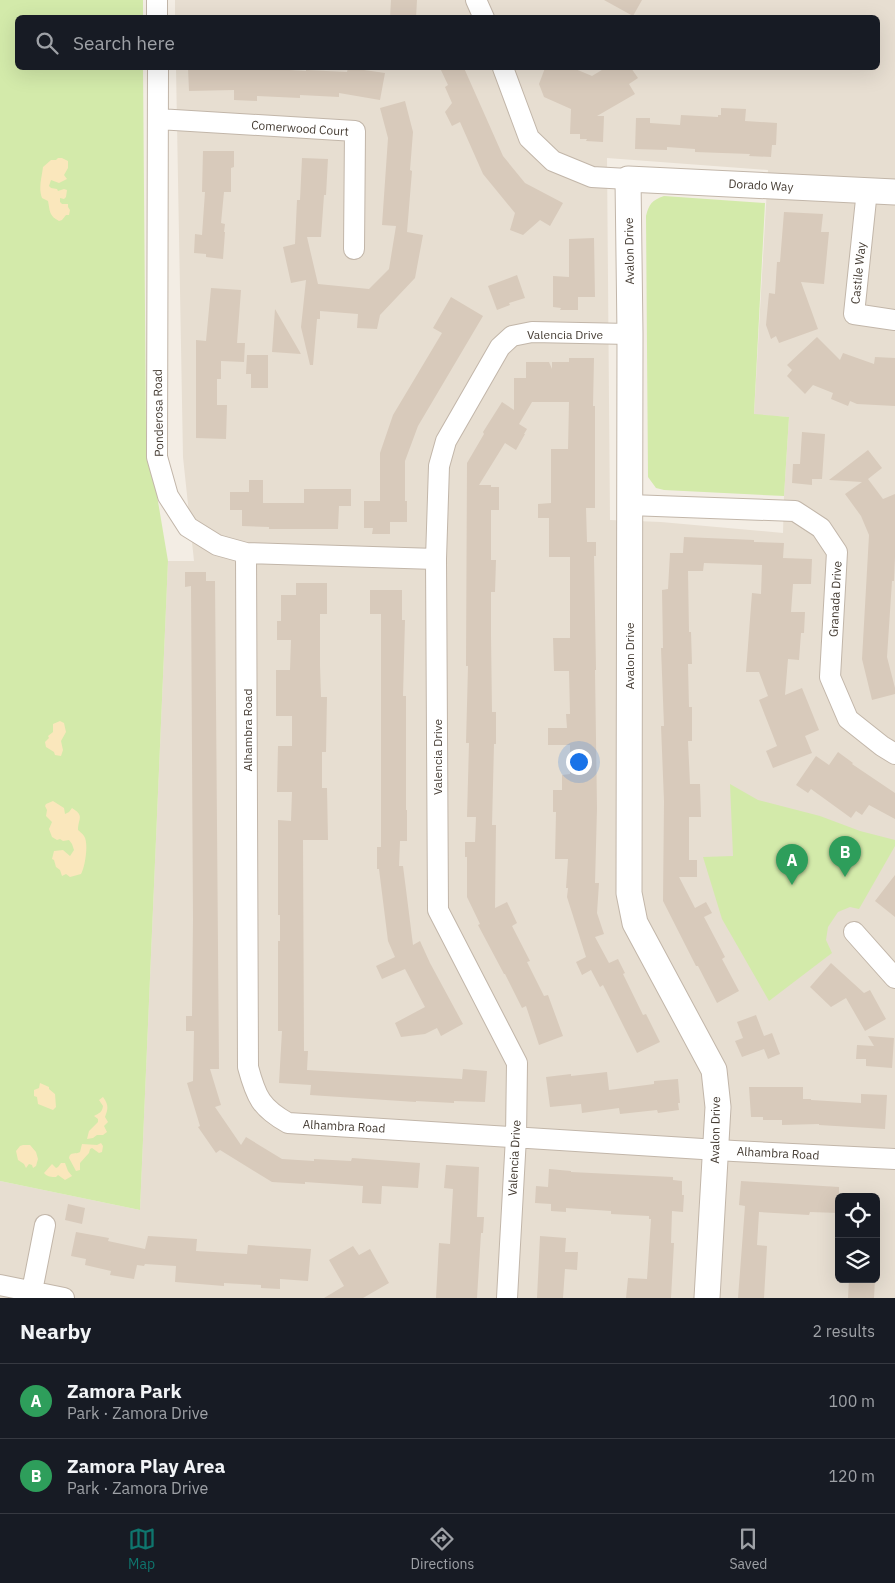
<!DOCTYPE html>
<meta charset="utf-8">
<style>
body{margin:0;font-family:"IBM Plex Sans",sans-serif;background:#20242c;color:#f1f3f6}
.controls{position:absolute;right:15px;bottom:15px;display:grid;overflow:hidden;border-radius:8px;box-shadow:0 5px 20px #0002}
.controls button{width:45px;height:45px;display:grid;place-items:center;padding:0;border:0;border-bottom:1px solid #363941;background:#171b24;color:#f1f3f6;font:25px sans-serif}
.you{position:absolute;left:578px;top:761px;width:18px;height:18px;margin:-12px;border:4px solid #fff;border-radius:50%;background:#1a73e8;box-shadow:0 0 0 8px #1a73e833}
.badge{display:grid;place-items:center;width:32px;height:32px;border-radius:50%;background:#0f766e;color:#fff;font-size:16px;font-weight:700}
.pin{position:absolute;translate:-50% -41px;filter:drop-shadow(0 1px 2px #0008)}
.pin::after{content:'';position:absolute;top:26px;width:18px;height:15px;background:inherit;clip-path:polygon(0 0,100% 0,50% 100%)}
.list{margin:0;padding:0;list-style:none}
h2{display:flex;justify-content:space-between;align-items:center;height:65px;margin:0;padding:0 20px;font-size:21px}
h2 small{font-size:16px;font-weight:400;color:#9ea1a6}
.list li{display:grid;grid-template-columns:32px 1fr auto;gap:15px;align-items:center;box-sizing:border-box;height:75px;padding:0 20px;border-top:1px solid #363941}
.list b{display:block;font-size:19px;white-space:nowrap}
.list p{margin:0;font-size:16px;white-space:nowrap;color:#9ea1a6}
.list em{font-size:16px;font-style:normal;color:#9ea1a6}
.icon{flex:none;width:28px;height:28px;fill:none;stroke:currentColor;stroke-width:2;stroke-linecap:round;stroke-linejoin:round}
.map{position:relative;flex:none;width:895px;height:1298px;overflow:hidden}
.search{position:absolute;background:#171b24;box-shadow:0 5px 20px #0002;left:15px;right:15px;top:15px;height:55px;display:flex;align-items:center;gap:12px;box-sizing:border-box;padding:0 18px;border-radius:8px;color:#9ea1a6;font-size:19px}
.sheet{height:215px;background:#171b24}
nav{display:flex;justify-content:space-around;align-items:center;box-sizing:border-box;height:70px;border-top:1px solid #363941;background:#171b24;font-size:14px;color:#9ea1a6}
nav a{display:grid;justify-items:center;gap:2px}
nav .on{color:#0f766e}
.map>svg:first-child{display:block}
</style>
<div class="map">
<svg width="895" height="1298" viewBox="0 0 895 1298">
<rect width="100%" height="100%" fill="#f3ede4"/>
<path fill="#e7ded1" fill-rule="evenodd" d="M 175,0 L 895,0 L 895,1298 L 0,1298 L 0,1181 L 140,1210 L 168,561 L 194,561 L 183,457 L 176,68 L 878,68 L 878,18 L 175,18 ZM 607,158 L 768,170 L 754,415 L 789,417 L 784,496 L 783,533 L 661,522 L 610,520 ZM 839,1197 L 876,1197 L 876,1279 L 839,1279 Z"/>
<path fill="#d3eaaa" d="M 0,0 L 143,0 L 143,17 L 18,18 L 18,68 L 143,68 L 146,430 L 168,561 L 140,1210 L 0,1181 Z
M 664,196 L 765,203 L 754,414 L 789,417 L 784,496 L 664,490 L 656,488 L 648,477 L 646,216 C 649,204 652,200 664,196 Z
M 730,784 L 758,800 L 820,816 L 860,831 L 895,840 L 895,846 L 859,909 L 850,907 L 838,912 L 828,927 L 826,940 L 832,953 L 769,1001 L 722,919 L 703,857 L 733,856 Z"/>
<path fill="#fae7bc" d="M 58,158 L 62,158 L 68,161 L 68,168 L 64,175 L 67,179 L 59,183 L 51,180 L 49,186 L 51,188 L 57,189 L 58,191 L 64,189 L 67,190 L 66,197 L 64,199 L 60,198 L 60,202 L 62,204 L 68,204 L 68,207 L 70,210 L 69,215 L 66,215 L 62,220 L 59,221 C 49,216 50,211 48,201 L 42,198 C 38,187 42,177 43,167 L 51,160 L 56,160 Z
M 60,721 L 64,723 L 66,732 L 61,741 L 63,750 L 61,756 L 55,755 L 54,752 L 46,747 L 45,742 L 49,738 L 48,736 L 53,732 L 53,724 Z
M 53,801 L 64,808 L 65,814 L 69,812 L 72,808 C 85,816 78,818 78,830 C 80,832 82,833 84,836 C 89,843 85,867 81,874 L 70,877 L 66,874 L 62,876 L 60,870 L 56,867 L 54,860 L 52,859 L 54,851 L 63,850 L 70,856 L 74,850 L 72,844 L 69,840 L 63,841 L 60,839 L 57,840 L 52,837 L 49,829 L 52,822 L 46,816 L 47,810 L 45,806 L 46,804 Z
M 40,1083 L 49,1087 L 49,1089 L 55,1094 L 56,1107 L 53,1110 L 38,1104 L 37,1097 L 34,1096 L 34,1090 L 39,1088 Z
M 103,1097 C 109,1105 108,1109 105,1117 L 108,1122 L 104,1126 L 107,1132 L 103,1135 L 97,1135 L 93,1138 L 87,1139 L 89,1131 L 98,1122 L 98,1119 L 94,1116 C 99,1113 102,1113 103,1106 L 99,1100 Z
M 101,1143 L 103,1146 L 102,1152 L 99,1153 L 92,1148 L 90,1149 L 89,1153 L 80,1163 L 80,1170 L 76,1171 L 69,1158 C 70,1151 76,1155 80,1152 L 82,1144 L 97,1145 Z
M 23,1145 L 30,1145 L 36,1152 L 38,1159 L 36,1166 L 33,1168 L 32,1165 L 29,1164 L 26,1168 L 24,1164 L 18,1160 L 16,1151 L 20,1146 Z
M 61,1163 L 65,1163 L 68,1171 L 72,1176 L 65,1180 L 58,1175 L 56,1177 C 52,1177 47,1177 44,1173 L 52,1164 L 56,1168 L 58,1167 Z"/>
<path fill="#d8cabb" d="M 391,0 L 417,0 L 416,18 L 390,18 Z
M 604,0 L 642,0 L 633,16 Z
M 188,68 L 258,68 L 306,71 L 306,70 L 347,72 L 348,68 L 350,68 L 385,73 L 380,100 L 339,93 L 339,97 L 300,95 L 300,98 L 257,96 L 257,101 L 234,100 L 234,90 L 189,91 Z
M 440,68 L 464,68 L 503,156 L 525,183 L 563,203 L 550,226 L 540,220 L 523,235 L 510,230 L 515,213 L 483,174 L 460,122 L 452,126 L 445,112 L 452,103 L 445,87 L 448,85 Z
M 545,68 L 573,68 L 592,76 L 605,68 L 631,68 L 638,78 L 629,84 L 635,94 L 597,116 L 604,116 L 603,142 L 586,141 L 587,139 L 580,139 L 580,134 L 570,134 L 571,109 L 544,97 L 539,84 Z
M 405,101 L 413,132 L 410,170 L 412,171 L 407,232 L 423,235 L 415,278 L 380,315 L 377,329 L 357,328 L 358,314 L 320,311 L 320,319 L 317,319 L 313,365 L 310,365 L 301,327 L 306,280 L 291,283 L 283,247 L 295,244 L 297,200 L 300,200 L 302,158 L 328,159 L 326,195 L 324,195 L 321,237 L 307,237 L 318,284 L 369,289 L 389,269 L 396,226 L 382,225 L 388,138 L 380,108 Z
M 721,108 L 746,109 L 745,121 L 777,123 L 776,145 L 772,145 L 771,157 L 749,156 L 750,154 L 695,152 L 695,149 L 667,147 L 667,150 L 635,149 L 636,118 L 650,118 L 650,123 L 680,125 L 681,115 L 718,117 L 718,115 L 721,115 Z
M 203,151 L 234,151 L 234,167 L 231,168 L 231,192 L 224,192 L 221,223 L 225,224 L 224,232 L 225,232 L 223,259 L 206,257 L 206,254 L 194,253 L 195,234 L 202,235 L 205,192 L 202,192 Z
M 784,212 L 823,214 L 821,232 L 829,232 L 824,284 L 801,282 L 818,329 L 779,343 L 776,336 L 771,339 L 766,325 L 769,293 L 775,294 L 777,262 L 780,262 Z
M 594,238 L 595,297 L 578,297 L 578,310 L 560,310 L 561,308 L 553,307 L 553,276 L 569,277 L 569,239 Z
M 517,275 L 525,298 L 509,303 L 510,305 L 497,310 L 488,286 Z
M 211,288 L 241,290 L 237,343 L 245,343 L 244,362 L 221,361 L 221,379 L 217,379 L 217,405 L 227,405 L 226,439 L 196,438 L 196,340 L 206,341 Z
M 451,297 L 483,316 L 418,426 L 405,461 L 405,501 L 407,501 L 407,522 L 390,522 L 390,534 L 372,534 L 373,528 L 364,528 L 364,501 L 380,501 L 380,453 L 393,415 L 442,333 L 433,328 Z
M 275,309 L 301,354 L 272,352 Z
M 817,337 L 840,360 L 843,353 L 874,364 L 875,357 L 895,358 L 895,406 L 857,404 L 850,401 L 848,406 L 831,399 L 833,393 L 813,385 L 805,394 L 787,376 L 792,370 L 787,365 Z
M 247,355 L 268,355 L 268,388 L 251,388 L 251,374 L 246,374 Z
M 569,358 L 594,358 L 593,406 L 595,406 L 595,508 L 586,508 L 587,542 L 596,542 L 596,556 L 594,556 L 596,670 L 595,670 L 597,808 L 595,883 L 599,883 L 597,913 L 604,934 L 595,937 L 609,963 L 618,959 L 625,973 L 623,974 L 643,1015 L 646,1014 L 660,1042 L 637,1053 L 603,985 L 600,987 L 591,970 L 582,975 L 576,962 L 586,957 L 567,897 L 568,888 L 566,888 L 568,859 L 555,859 L 556,812 L 553,812 L 553,790 L 562,790 L 562,775 L 570,774 L 570,745 L 548,745 L 548,728 L 567,728 L 566,714 L 570,714 L 569,671 L 554,671 L 553,638 L 570,638 L 570,557 L 549,557 L 549,518 L 538,518 L 538,504 L 551,503 L 551,449 L 568,449 L 569,402 L 532,402 L 519,424 L 527,429 L 524,434 L 525,434 L 516,450 L 505,443 L 479,485 L 491,485 L 491,487 L 499,487 L 499,510 L 491,510 L 491,560 L 496,560 L 495,592 L 491,592 L 491,636 L 492,712 L 496,712 L 496,744 L 494,744 L 492,825 L 496,825 L 495,908 L 507,902 L 517,923 L 512,926 L 530,961 L 527,962 L 544,996 L 548,995 L 563,1036 L 539,1045 L 526,1006 L 522,1008 L 505,974 L 504,974 L 478,925 L 480,924 L 467,897 L 467,857 L 465,857 L 465,842 L 475,842 L 476,817 L 467,817 L 469,743 L 466,743 L 468,666 L 466,666 L 467,463 L 484,434 L 483,432 L 502,402 L 514,410 L 514,378 L 526,378 L 526,362 L 549,362 L 552,369 L 552,362 L 569,362 Z
M 802,432 L 825,434 L 822,479 L 812,479 L 812,485 L 792,483 L 793,464 L 800,464 Z
M 868,450 L 882,468 L 868,479 L 883,499 L 895,494 L 895,557 L 894,581 L 892,581 L 887,657 L 895,688 L 895,694 L 872,700 L 862,659 L 869,535 L 861,516 L 845,494 L 862,482 L 829,480 Z
M 249,480 L 263,480 L 263,503 L 304,503 L 304,489 L 351,489 L 351,506 L 339,506 L 338,529 L 269,529 L 269,527 L 242,526 L 242,510 L 230,510 L 230,492 L 249,492 Z
M 684,537 L 754,540 L 754,542 L 784,543 L 783,558 L 812,559 L 811,584 L 793,584 L 791,612 L 805,612 L 804,633 L 801,633 L 799,660 L 788,659 L 785,695 L 802,688 L 819,730 L 805,736 L 812,753 L 773,768 L 766,751 L 777,746 L 759,700 L 768,696 L 759,672 L 746,672 L 752,593 L 761,594 L 762,565 L 704,563 L 703,571 L 688,571 L 689,632 L 691,632 L 692,664 L 688,664 L 689,707 L 692,707 L 692,741 L 688,741 L 690,784 L 700,784 L 701,817 L 689,817 L 689,860 L 697,860 L 697,877 L 679,877 L 695,908 L 706,902 L 712,913 L 704,917 L 725,957 L 722,959 L 739,991 L 717,1003 L 698,966 L 696,966 L 663,901 L 664,801 L 661,726 L 664,726 L 661,648 L 663,648 L 662,590 L 668,589 L 670,553 L 683,553 Z
M 185,572 L 206,572 L 206,581 L 215,581 L 219,1069 L 210,1069 L 221,1105 L 215,1107 L 241,1145 L 246,1137 L 282,1159 L 314,1161 L 314,1159 L 351,1161 L 352,1158 L 420,1163 L 418,1188 L 382,1186 L 381,1204 L 362,1203 L 363,1186 L 305,1182 L 305,1184 L 272,1182 L 220,1150 L 216,1153 L 198,1127 L 200,1126 L 187,1083 L 193,1081 L 194,1031 L 186,1031 L 186,1016 L 192,1016 L 193,919 L 191,586 L 185,587 Z
M 296,583 L 327,583 L 327,614 L 320,614 L 320,666 L 321,697 L 327,697 L 326,752 L 322,752 L 322,788 L 327,788 L 328,840 L 303,840 L 304,1051 L 308,1051 L 307,1070 L 462,1079 L 463,1069 L 487,1071 L 485,1102 L 454,1101 L 454,1103 L 416,1101 L 416,1102 L 310,1095 L 311,1085 L 279,1083 L 282,1031 L 278,1031 L 278,941 L 280,941 L 280,915 L 278,915 L 278,820 L 291,821 L 292,792 L 277,792 L 278,746 L 292,746 L 292,716 L 276,716 L 276,670 L 290,670 L 291,640 L 277,640 L 277,621 L 281,621 L 281,595 L 296,595 Z
M 370,590 L 402,590 L 402,620 L 405,620 L 403,696 L 406,696 L 406,810 L 407,810 L 407,841 L 400,841 L 399,866 L 403,866 L 413,945 L 420,941 L 430,963 L 463,1024 L 441,1036 L 437,1028 L 425,1034 L 401,1037 L 395,1023 L 425,1007 L 405,969 L 382,979 L 376,966 L 395,957 L 388,941 L 379,869 L 377,869 L 377,847 L 381,847 L 381,614 L 370,614 Z
M 838,752 L 853,763 L 852,764 L 895,793 L 895,819 L 869,805 L 862,815 L 856,811 L 851,818 L 811,789 L 808,793 L 796,785 L 816,756 L 829,765 Z
M 895,875 L 895,917 L 875,901 Z
M 831,963 L 864,993 L 870,990 L 886,1019 L 865,1031 L 846,998 L 831,1007 L 810,987 Z
M 756,1015 L 764,1036 L 772,1033 L 780,1054 L 768,1059 L 764,1049 L 742,1057 L 735,1041 L 743,1038 L 737,1022 Z
M 868,1036 L 894,1038 L 892,1068 L 866,1066 L 866,1059 L 856,1059 L 857,1045 L 874,1046 Z
M 607,1072 L 609,1090 L 654,1084 L 654,1081 L 678,1079 L 680,1103 L 678,1103 L 679,1110 L 658,1113 L 657,1110 L 620,1114 L 619,1108 L 582,1113 L 581,1104 L 550,1107 L 546,1077 L 571,1074 L 571,1076 Z
M 749,1087 L 803,1087 L 803,1099 L 811,1099 L 811,1100 L 861,1103 L 861,1094 L 887,1095 L 885,1129 L 819,1125 L 819,1124 L 782,1125 L 782,1120 L 763,1120 L 763,1117 L 751,1117 Z
M 446,1165 L 479,1167 L 477,1217 L 484,1217 L 483,1233 L 481,1233 L 477,1298 L 436,1298 L 439,1243 L 450,1244 L 453,1189 L 444,1188 Z
M 549,1169 L 571,1171 L 571,1172 L 673,1177 L 673,1180 L 682,1181 L 682,1195 L 684,1195 L 683,1212 L 672,1211 L 671,1243 L 674,1243 L 671,1298 L 626,1298 L 628,1278 L 647,1279 L 651,1219 L 649,1219 L 649,1216 L 611,1214 L 611,1211 L 566,1208 L 566,1212 L 551,1211 L 551,1204 L 535,1203 L 536,1186 L 548,1187 Z
M 741,1181 L 839,1187 L 839,1213 L 810,1212 L 809,1215 L 759,1212 L 757,1245 L 767,1246 L 764,1298 L 738,1298 L 745,1206 L 739,1205 Z
M 68,1204 L 85,1208 L 82,1224 L 65,1220 Z
M 76,1232 L 109,1238 L 108,1241 L 145,1249 L 148,1236 L 197,1239 L 196,1251 L 247,1254 L 248,1245 L 311,1249 L 308,1281 L 280,1279 L 280,1289 L 261,1288 L 261,1285 L 224,1283 L 224,1286 L 175,1282 L 176,1266 L 145,1264 L 144,1266 L 137,1265 L 134,1279 L 110,1275 L 111,1271 L 85,1265 L 86,1259 L 71,1256 Z
M 540,1236 L 566,1238 L 565,1252 L 578,1252 L 577,1270 L 565,1269 L 563,1298 L 537,1298 Z
M 353,1246 L 359,1255 L 370,1249 L 389,1283 L 363,1298 L 324,1298 L 344,1286 L 329,1260 Z
M 849,1279 L 875,1279 L 874,1298 L 848,1298 Z"/>
<g fill="none" stroke-linecap="round" stroke-linejoin="round">
<defs>
<path id="minor" d="M 157,0 L 157,18
M 476,0 L 484,18
M 158,68 L 157,457 L 168,496 L 188,527 L 217,545 L 246,553 L 436,559
M 503,68 L 529,138 L 553,161 L 592,177 L 628,179
M 158,119 L 355,131 L 354,249
M 867,190 L 854,314 L 895,320
M 629,505 L 795,511 L 821,528 L 837,552 L 830,677 L 848,719 L 882,746 L 895,754
M 246,553 L 248,1067 C 256,1097 261,1108 288,1123 L 734,1151 L 895,1159
M 854,932 L 895,978
M 0,1285 L 64,1298
M 32,1291 L 45,1225
M 507,1298 L 516,1137 L 517,1063 L 438,910 L 436,559 L 439,466 L 446,441 L 500,347 L 512,336 L 532,332 L 630,334"/>
<path id="tertiary" d="M 707,1298 L 718,1107 L 714,1070 L 635,923 L 629,893 L 630,334 L 628,179 L 895,192"/>
</defs>
<use href="#minor" stroke="#c2b6a9" stroke-width="22"/>
<use href="#tertiary" stroke="#c2b6a9" stroke-width="27"/>
<use href="#minor" stroke="#fff" stroke-width="20"/>
<use href="#tertiary" stroke="#fff" stroke-width="25"/>
</g>
<g text-anchor="middle" dominant-baseline="central" stroke-width="4" stroke-linejoin="round" paint-order="stroke">
<g font-size="12" fill="#453c33" stroke="#fff">
<text transform="translate(300 128) rotate(4)">Comerwood Court</text>
<text transform="translate(761 185) rotate(3)">Dorado Way</text>
<text transform="translate(629 251) rotate(-91)">Avalon Drive</text>
<text transform="translate(858 273) rotate(-84)">Castile Way</text>
<text x="565" y="334">Valencia Drive</text>
<text transform="translate(158 413) rotate(-91)">Ponderosa Road</text>
<text transform="translate(835 599) rotate(-87)">Granada Drive</text>
<text transform="translate(629 656) rotate(-90)">Avalon Drive</text>
<text transform="translate(247 730) rotate(-90)">Alhambra Road</text>
<text transform="translate(437 757) rotate(-90)">Valencia Drive</text>
<text transform="translate(344 1126) rotate(3)">Alhambra Road</text>
<text transform="translate(715 1130) rotate(-89)">Avalon Drive</text>
<text transform="translate(778 1153) rotate(3)">Alhambra Road</text>
<text transform="translate(514 1158) rotate(-87)">Valencia Drive</text>
</g>
</g>
</svg>
<div class="controls">
<button><svg class="icon" aria-label="locate" viewBox="0 0 24 24"><circle cx="12" cy="12" r="6"/><path d="M12 2v4M12 18v4M2 12h4M18 12h4"/></svg></button>
<button><svg class="icon" aria-label="layers" viewBox="0 0 24 24"><path d="M12 4l9 5-9 5-9-5zM3 14l9 5 9-5"/></svg></button>
</div>
<div class="you"></div>
<div class="pin badge" style="left:792px;top:885px;background:#2e9e5b">A</div>
<div class="pin badge" style="left:845px;top:877px;background:#2e9e5b">B</div>
<div class="search"><svg class="icon" aria-label="search" viewBox="0 0 24 24"><circle cx="10" cy="10" r="6"/><path d="M15 15l6 6"/></svg>Search here</div>
</div>
<section class="sheet">
<h2>Nearby<small>2 results</small></h2>
<ul class="list">
<li><span class="badge" style="background:#2e9e5b">A</span><div><b>Zamora Park</b><p>Park · Zamora Drive</p></div><em>100 m</em></li>
<li><span class="badge" style="background:#2e9e5b">B</span><div><b>Zamora Play Area</b><p>Park · Zamora Drive</p></div><em>120 m</em></li>
</ul>
</section>
<nav>
<a class="on"><svg class="icon" aria-label="map" viewBox="0 0 24 24"><path d="M3 6l6-2 6 2 6-2v14l-6 2-6-2-6 2zM9 4v14M15 6v14"/></svg>Map</a>
<a><svg class="icon" aria-label="directions" viewBox="0 0 24 24"><path d="M12 3l9 9-9 9-9-9zM9 14v-3h6M13 9l2 2-2 2"/></svg>Directions</a>
<a><svg class="icon" aria-label="saved" viewBox="0 0 24 24"><path d="M7 4h10v16l-5-4-5 4z"/></svg>Saved</a>
</nav>
